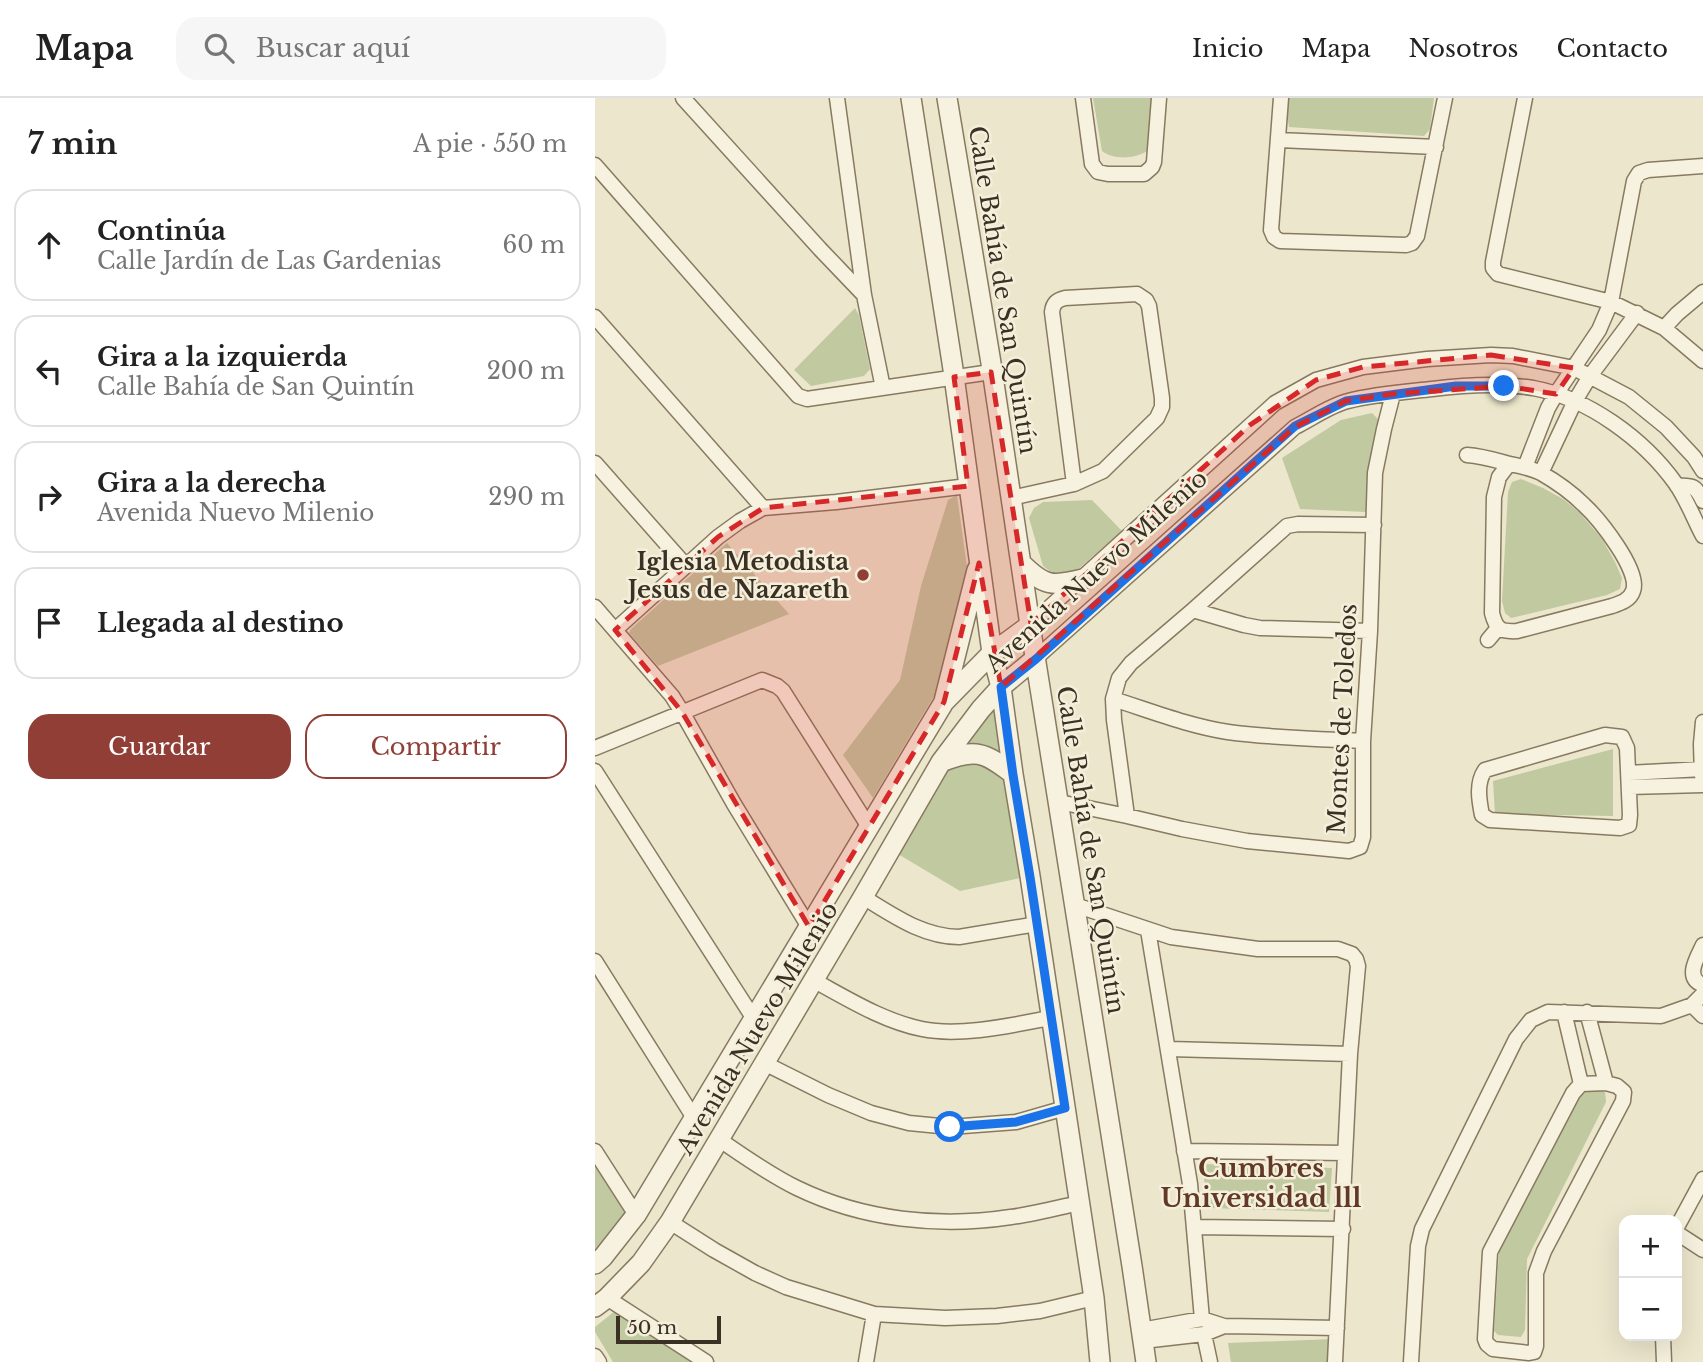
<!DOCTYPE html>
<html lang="es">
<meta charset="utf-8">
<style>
body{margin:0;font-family:"Libre Baskerville",serif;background:#f6f6f6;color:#222}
.controls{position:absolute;right:21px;bottom:21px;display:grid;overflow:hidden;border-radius:14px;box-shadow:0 7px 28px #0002}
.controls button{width:63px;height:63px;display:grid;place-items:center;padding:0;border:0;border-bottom:2px solid #e0e0e0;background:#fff;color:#222;font:35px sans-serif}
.scale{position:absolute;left:21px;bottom:18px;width:105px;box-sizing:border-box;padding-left:7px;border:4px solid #3a3023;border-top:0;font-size:19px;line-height:24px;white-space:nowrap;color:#3a3023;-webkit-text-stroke:5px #f4efdb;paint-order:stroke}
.stop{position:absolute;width:21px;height:21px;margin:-16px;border:5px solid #1a73e8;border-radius:50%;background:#fff}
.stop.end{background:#1a73e8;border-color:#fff;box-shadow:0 2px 7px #0008}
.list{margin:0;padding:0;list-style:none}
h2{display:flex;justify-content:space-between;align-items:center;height:91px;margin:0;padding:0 28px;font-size:30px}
h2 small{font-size:23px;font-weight:400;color:#767676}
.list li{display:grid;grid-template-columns:46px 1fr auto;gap:21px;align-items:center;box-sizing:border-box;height:112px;margin:0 14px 14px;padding:0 14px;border:2px solid #e0e0e0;border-radius:21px}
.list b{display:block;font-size:26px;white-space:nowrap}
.list p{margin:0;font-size:23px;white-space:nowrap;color:#767676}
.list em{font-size:23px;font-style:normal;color:#767676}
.actions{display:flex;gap:14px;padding:21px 28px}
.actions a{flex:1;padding:16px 0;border:2px solid #913f36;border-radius:21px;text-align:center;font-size:24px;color:#913f36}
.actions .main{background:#913f36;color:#fff}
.icon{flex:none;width:38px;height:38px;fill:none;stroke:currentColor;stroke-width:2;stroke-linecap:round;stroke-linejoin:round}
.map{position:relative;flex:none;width:1108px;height:1264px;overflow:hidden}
header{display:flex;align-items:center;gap:42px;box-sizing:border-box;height:98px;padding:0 35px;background:#fff;border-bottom:2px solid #e0e0e0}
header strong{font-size:33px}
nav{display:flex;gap:38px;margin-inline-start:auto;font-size:24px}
.search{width:490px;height:63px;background:#f6f6f6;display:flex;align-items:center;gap:18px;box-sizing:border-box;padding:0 24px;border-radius:21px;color:#767676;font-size:26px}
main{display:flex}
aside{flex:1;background:#fff}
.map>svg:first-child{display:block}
</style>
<header>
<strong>Mapa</strong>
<div class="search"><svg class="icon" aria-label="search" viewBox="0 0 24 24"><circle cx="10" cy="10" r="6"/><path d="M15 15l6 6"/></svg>Buscar aquí</div>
<nav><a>Inicio</a><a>Mapa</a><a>Nosotros</a><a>Contacto</a></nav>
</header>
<main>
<aside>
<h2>7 min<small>A pie · 550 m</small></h2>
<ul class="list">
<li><svg class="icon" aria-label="ahead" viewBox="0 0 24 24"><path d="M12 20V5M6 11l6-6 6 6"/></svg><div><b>Continúa</b><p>Calle Jardín de Las Gardenias</p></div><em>60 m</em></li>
<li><svg class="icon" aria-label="left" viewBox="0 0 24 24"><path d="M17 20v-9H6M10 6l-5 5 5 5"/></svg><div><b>Gira a la izquierda</b><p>Calle Bahía de San Quintín</p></div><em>200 m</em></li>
<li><svg class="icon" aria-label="right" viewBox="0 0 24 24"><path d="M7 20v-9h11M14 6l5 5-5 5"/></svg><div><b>Gira a la derecha</b><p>Avenida Nuevo Milenio</p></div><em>290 m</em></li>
<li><svg class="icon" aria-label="arrive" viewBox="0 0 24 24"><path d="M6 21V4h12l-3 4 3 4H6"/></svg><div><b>Llegada al destino</b></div></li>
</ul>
<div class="actions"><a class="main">Guardar</a><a>Compartir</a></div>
</aside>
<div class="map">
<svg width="1108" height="1264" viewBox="0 0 1108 1264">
<rect width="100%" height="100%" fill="#ece6cc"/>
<path fill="#c0c9a0" d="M 498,0 L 557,0 L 552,53 C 540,61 518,62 507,53 Z
M 694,0 L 839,0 L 835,31 L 829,38 L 694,29 L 692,17 Z
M 260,210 L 264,217 L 275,271 L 269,278 L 216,288 L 199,272 Z
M 777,315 L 785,323 L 771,414 L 705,411 L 687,360 L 746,322 Z
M 926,381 L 948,390 L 968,401 L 984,414 L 1007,441 L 1020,464 L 1027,480 L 1025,491 L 1012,497 L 916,520 L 910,515 L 907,503 L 913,394 L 917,384 Z
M 362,397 L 372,469 L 345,588 L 278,700 L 248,657 L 305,582 L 326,488 L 353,402 Z
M 497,402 L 527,433 L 483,471 L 469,476 L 457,475 L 448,468 L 434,420 L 439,410 L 448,404 Z
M 132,445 L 194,516 L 63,568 L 34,535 L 36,531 Z
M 407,596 L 435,778 L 365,793 L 293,750 Z
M 1018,651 L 1018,718 L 900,716 L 898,683 Z
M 994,990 L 1010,994 L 1011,1004 L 932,1161 L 930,1232 L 926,1239 L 903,1237 L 899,1233 L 904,1153 L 986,995 Z
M 0,1053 L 37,1110 L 0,1162 Z
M 607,1066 L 737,1070 L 734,1114 L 613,1110 Z
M 20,1213 L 100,1264 L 18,1264 L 0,1234 L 0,1229 Z
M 739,1241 L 735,1264 L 636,1264 L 633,1245 Z"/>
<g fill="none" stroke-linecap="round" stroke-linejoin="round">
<defs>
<path id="minor" d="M 88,0 L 225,151 L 269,197
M 242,0 L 269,197 L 288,290
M 488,0 L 497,66 L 503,74 L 513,76 L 549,76 L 557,69 L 559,64 L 564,0
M 686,0 L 676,132 L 679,139 L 685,143 L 811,147 L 817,145 L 822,138 L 850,0
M 930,0 L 898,164 L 898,170 L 903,176 L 1016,204 L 1069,230 L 1108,263
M 684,42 L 841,49
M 0,67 L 203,298 L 212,301 L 396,274
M 0,219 L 168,410
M 1069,230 L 1082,216 L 1108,194
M 872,357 C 887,358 900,362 915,366 C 925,368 936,370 946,375 C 960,383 977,395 989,407 C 1004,421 1046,473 1038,493 C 1035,502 1026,505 1017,508 L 922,533 C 905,534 901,531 897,515 L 899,399 L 904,379 L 914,366
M 0,365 L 91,468
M 930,369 L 953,310 L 961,296 L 1004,232 L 1016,204 L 1039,83 L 1044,75 L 1053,72 L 1108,68
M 946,375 L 980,303 L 995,278 L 1042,215
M 1082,388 C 1098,387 1101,388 1108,403
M 416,400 L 479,386 L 508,373 L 562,320 L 567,309 L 567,300 L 554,208 L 551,202 L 542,196 L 470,200 C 462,202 458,205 457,214 L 479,386
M 0,509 L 77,598 L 87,614 L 139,706 L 214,829
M 598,512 L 649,527 L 665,530 L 775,533
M 435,527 L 680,305 L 721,282 L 768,269 L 832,261 L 896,257 L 918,258 L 979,270 L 1034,299 L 1071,329 L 1099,359 L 1108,373
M 20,532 L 123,439 L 145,423 L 168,410 L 241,404 L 373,388
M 893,542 L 903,530
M 441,560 L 700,329 C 716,321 736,307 753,303 C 780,296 809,294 837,291 C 870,287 905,285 938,290 C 993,300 1049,341 1081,386 C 1092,402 1099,421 1108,438
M 518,601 C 556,613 594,628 633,634 C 677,640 723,641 768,643
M 1010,637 L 1027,639 L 1032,650 L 1035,717 L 1034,727 L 1025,730 L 895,722 L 887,717 C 884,702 881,685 890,672 Z
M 0,650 L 167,582 L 182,588 L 188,593 L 274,729
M 0,673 L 159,921
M 1033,675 L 1108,671
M 1107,678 L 1106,646 L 1108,624
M 1034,689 L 1108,687
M 464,704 L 532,718 L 587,731 L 652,743 L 754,753 L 765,749 L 768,739 L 768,643 L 775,533 L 780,375 L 789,331 L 798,296
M 532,718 L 519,622 L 518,601 L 524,580 L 536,565 L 598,512 L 692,428 L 703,426 L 779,427
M 268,799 C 298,817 328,839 364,839 L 442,826
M 480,807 L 576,839 L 663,851 L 743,851 L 757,856 L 761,861 L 763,868 L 755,956 L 740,1264
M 553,832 L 595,1086 L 607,1221
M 1108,847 C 1102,860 1089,880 1108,887
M 0,863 L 99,1020
M 218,882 C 253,901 288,923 327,931 C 365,939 418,927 455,920
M 1097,907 L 1108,918
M 969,914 L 986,986
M 992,914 L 1011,985
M 574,951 L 755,956
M 169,965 L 233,997 L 276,1015 L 314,1025 L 355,1029 L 421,1024 L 470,1010
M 1011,985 L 1022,988 L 1029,994 L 1028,1003 L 949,1153 L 941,1175 L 941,1248 L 939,1254 L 934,1255 L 898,1251 L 892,1246 L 890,1241 L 895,1154 L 978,995 L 986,986 Z
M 125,1042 C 150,1059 175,1077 202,1090 C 268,1122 344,1130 416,1119 C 439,1116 462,1110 484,1105
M 0,1053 L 41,1117
M 589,1053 L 750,1055
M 75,1124 L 119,1152 L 160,1175 L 191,1189 L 279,1216 L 350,1220 L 402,1218 L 445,1213 L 499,1200
M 599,1129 L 748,1131
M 1082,1129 L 1108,1081
M 1082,1135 L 1108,1152
M 12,1200 L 111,1264
M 546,1232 L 607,1221 L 629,1228 L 742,1230
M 609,1236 L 615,1264
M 1068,1238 L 1069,1264
M 548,1243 L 609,1236 L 629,1228
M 0,1258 L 4,1264
M 271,1264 L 279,1216
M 816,1264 L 823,1148 L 827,1131 L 921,941 L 936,922 L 953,914 L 1066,918 L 1097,907 L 1108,896"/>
<path id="tertiary" d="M 316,0 L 358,271 L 397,555 L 406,589 L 418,676 L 435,778 L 499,1200 L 505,1264
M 352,0 L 396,265 L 435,527 L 537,1168 L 551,1264
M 426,465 C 449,488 457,489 488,481
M 349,603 L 382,472
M 346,664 C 381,650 389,654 418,676
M 0,1166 L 8,1159 L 41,1117 L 349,604 L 397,555 L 435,527
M 0,1209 L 12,1200 L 46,1165 L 75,1124 L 268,799 L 346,664 L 386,611 L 406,589 L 441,560"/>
</defs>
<use href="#minor" stroke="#877a61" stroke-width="17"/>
<use href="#tertiary" stroke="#877a61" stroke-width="22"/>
<use href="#minor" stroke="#f7f2df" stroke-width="14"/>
<use href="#tertiary" stroke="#f7f2df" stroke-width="19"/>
</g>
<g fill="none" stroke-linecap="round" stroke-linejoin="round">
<path stroke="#1a73e8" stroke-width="9" d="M 355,1029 L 421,1024 L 470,1010 L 435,779 L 418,677 L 406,589 L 441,561 L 700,328 L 751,303 L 861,288 L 909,288"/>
</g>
<path fill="#d62828" fill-opacity="0.2" stroke="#d62828" stroke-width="5" stroke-dasharray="14 9" stroke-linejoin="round" d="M 896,257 L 979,270 L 961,296 L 910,288 L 798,296 L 751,303 L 700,329 L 406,589 L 384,465 L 349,604 L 214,829 L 87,614 L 20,532 L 123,439 L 168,410 L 373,388 L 359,279 L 396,274 L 436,526 L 655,327 L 721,282 L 768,269 Z"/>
<circle fill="#913f36" stroke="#f4efdb" stroke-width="2.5" cx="268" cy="477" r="7"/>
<g text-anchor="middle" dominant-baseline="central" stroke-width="5" stroke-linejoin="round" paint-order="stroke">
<g font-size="24" fill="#3a3023" stroke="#f4efdb">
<text transform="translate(408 192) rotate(81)">Calle Bahía de San Quintín</text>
<text transform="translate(501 473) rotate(-42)">Avenida Nuevo Milenio</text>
<text transform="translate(747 621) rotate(-87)">Montes de Toledos</text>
<text transform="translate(496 752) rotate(81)">Calle Bahía de San Quintín</text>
<text transform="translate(162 930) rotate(-59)">Avenida Nuevo Milenio</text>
</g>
<g font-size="24" font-weight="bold" fill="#3a3023" stroke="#f4efdb" text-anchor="end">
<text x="254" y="463">Iglesia Metodista<tspan x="254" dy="28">Jesus de Nazareth</tspan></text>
</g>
<g font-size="26" font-weight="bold" fill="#623926" stroke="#f4efdb">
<text x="666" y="1070">Cumbres<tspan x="666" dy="30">Universidad lll</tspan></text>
</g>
</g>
</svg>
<div class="controls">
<button>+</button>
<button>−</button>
</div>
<div class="scale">50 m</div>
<div class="stop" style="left:355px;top:1029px"></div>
<div class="stop end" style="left:909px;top:288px"></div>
</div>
</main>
